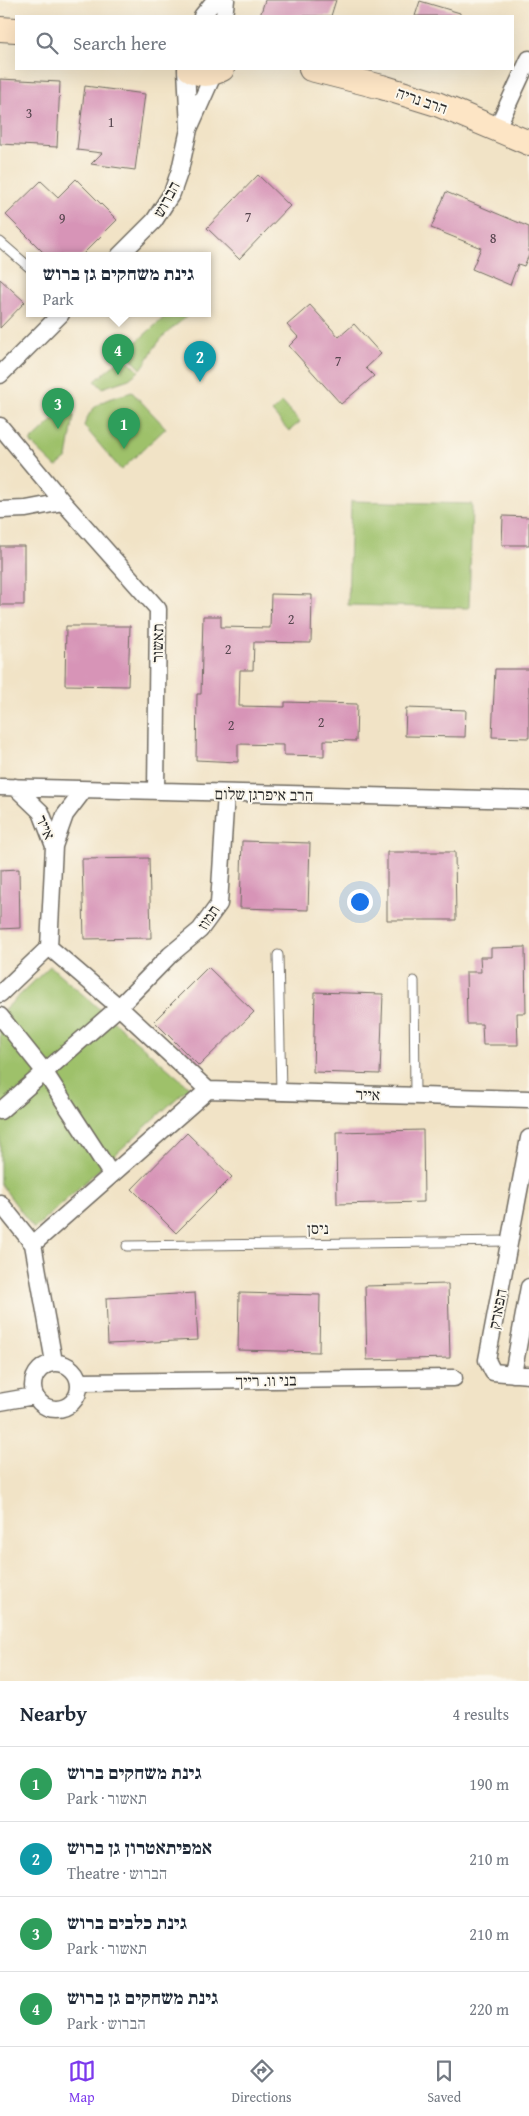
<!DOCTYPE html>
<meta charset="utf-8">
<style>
body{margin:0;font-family:"Gentium Book Plus","Frank Ruhl Libre",serif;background:#f2f2f3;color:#1f2937}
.you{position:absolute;left:359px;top:901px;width:18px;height:18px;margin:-12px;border:4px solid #fff;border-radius:50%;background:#1a73e8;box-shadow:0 0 0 8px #1a73e833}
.badge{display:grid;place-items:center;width:32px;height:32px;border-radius:50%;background:#7c3aed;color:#fff;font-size:16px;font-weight:700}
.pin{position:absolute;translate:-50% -41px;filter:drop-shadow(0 1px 2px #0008)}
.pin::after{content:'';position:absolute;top:26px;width:18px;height:15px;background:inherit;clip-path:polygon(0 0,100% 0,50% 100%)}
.popup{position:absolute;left:26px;top:252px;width:185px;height:65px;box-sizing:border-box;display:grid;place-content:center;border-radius:0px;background:#fff;filter:drop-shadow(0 1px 4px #0005);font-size:16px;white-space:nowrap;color:#747a83}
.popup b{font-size:19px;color:#1f2937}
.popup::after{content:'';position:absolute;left:50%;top:100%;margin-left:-10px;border:10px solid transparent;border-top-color:#fff}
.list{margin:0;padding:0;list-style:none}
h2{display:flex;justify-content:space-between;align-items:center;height:65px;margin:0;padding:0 20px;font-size:21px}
h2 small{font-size:16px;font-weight:400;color:#747a83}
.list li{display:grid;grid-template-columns:32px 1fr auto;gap:15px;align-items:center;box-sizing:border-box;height:75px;padding:0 20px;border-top:1px solid #e0e1e3}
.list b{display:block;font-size:19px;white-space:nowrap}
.list p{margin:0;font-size:16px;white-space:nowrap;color:#747a83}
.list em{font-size:16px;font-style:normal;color:#747a83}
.icon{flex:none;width:28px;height:28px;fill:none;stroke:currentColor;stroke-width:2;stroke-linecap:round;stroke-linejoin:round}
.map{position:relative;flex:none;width:529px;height:1681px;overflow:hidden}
.search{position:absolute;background:#fff;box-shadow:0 5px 20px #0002;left:15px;right:15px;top:15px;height:55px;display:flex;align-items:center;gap:12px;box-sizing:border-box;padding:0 18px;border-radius:0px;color:#747a83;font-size:19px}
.sheet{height:365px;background:#fff}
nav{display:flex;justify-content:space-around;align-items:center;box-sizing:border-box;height:70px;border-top:1px solid #e0e1e3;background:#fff;font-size:14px;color:#747a83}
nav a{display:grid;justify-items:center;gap:2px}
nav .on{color:#7c3aed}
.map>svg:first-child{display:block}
</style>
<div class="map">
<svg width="529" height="1681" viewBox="0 0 529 1681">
<rect width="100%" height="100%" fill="#fbf7ec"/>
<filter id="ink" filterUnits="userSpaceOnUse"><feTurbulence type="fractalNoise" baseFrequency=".02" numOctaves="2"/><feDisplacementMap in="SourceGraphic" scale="10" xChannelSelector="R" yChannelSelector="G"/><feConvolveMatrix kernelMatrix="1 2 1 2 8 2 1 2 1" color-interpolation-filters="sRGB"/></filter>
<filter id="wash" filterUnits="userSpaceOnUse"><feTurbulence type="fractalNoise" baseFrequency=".0096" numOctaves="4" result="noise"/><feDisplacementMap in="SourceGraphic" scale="20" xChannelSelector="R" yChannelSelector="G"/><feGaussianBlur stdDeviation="1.12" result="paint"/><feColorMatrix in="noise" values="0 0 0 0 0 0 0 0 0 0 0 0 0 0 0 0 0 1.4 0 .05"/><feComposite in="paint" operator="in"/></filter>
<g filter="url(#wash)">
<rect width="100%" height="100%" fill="#f1e3c6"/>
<path fill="#9ec16b" stroke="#64764b" d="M 168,314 L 190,314 C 179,323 167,331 158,343 C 151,351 148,361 141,369 L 125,352 Z
M 124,356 L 139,371 L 129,379 L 102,388 L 95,381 Z
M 132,392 L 166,428 L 121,470 L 84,426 C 92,400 109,399 132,392 Z
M 282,402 L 300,422 L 289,431 L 272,412 Z
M 65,409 L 74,416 L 67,458 L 56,467 L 30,442 Z
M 351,501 L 472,504 L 469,608 L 348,605 Z
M 50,966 L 189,1087 L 34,1229 L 0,1183 L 0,1014 Z"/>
<g id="blocks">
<path fill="#d794b7" d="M 265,0 L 336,0 L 331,16 L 260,16 Z
M 420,1 L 460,13 L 460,16 L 415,16 Z
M 0,79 L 60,82 L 57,147 L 0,144 Z
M 85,86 L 145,94 L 135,170 L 91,164 L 102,153 L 77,150 Z
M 258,175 L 290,206 L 239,259 L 207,228 Z
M 76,179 L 117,220 L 81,256 L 47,256 L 6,215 L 41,181 L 58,197 Z
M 446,192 L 529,227 L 529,255 L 524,266 L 518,264 L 510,285 L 472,269 L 481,248 L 431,228 Z
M 0,279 L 25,302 L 0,328 Z
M 310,305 L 339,337 L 354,324 L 381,354 L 366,368 L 374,376 L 341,404 L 289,346 L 298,337 L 287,325 Z
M 503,516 L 529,517 L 529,545 L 502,545 Z
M 0,546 L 24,546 L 24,605 L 0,605 Z
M 271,594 L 312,595 L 311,643 L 254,642 L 253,670 L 240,670 L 239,706 L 285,707 L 285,702 L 357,704 L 356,741 L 324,740 L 324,756 L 284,755 L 284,745 L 238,744 L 238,762 L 196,760 L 197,694 L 201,694 L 203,616 L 221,616 L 221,627 L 270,628 Z
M 66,626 L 130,626 L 128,686 L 65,685 Z
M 495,669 L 529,669 L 529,738 L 492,737 Z
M 406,708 L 466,710 L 465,737 L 405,736 Z
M 242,841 L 310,843 L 308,910 L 240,908 Z
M 387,852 L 455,852 L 456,920 L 387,920 Z
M 149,858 L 151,938 L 84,939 L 82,859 Z
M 19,869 L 20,928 L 0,929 L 0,870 Z
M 525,947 L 526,1013 L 517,1013 L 518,1045 L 483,1045 L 482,1024 L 467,1024 L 466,972 L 481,972 L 480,957 L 491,957 L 491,948 Z
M 208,967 L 254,1012 L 199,1066 L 154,1021 Z
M 315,992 L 383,994 L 380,1074 L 313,1072 Z
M 423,1130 L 424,1202 L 337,1204 L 336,1132 Z
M 187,1133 L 232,1177 L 176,1233 L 132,1189 Z
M 448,1284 L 450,1358 L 367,1360 L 365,1286 Z
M 195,1293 L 198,1340 L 108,1344 L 106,1298 Z
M 239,1293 L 320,1295 L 319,1352 L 238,1350 Z"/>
</g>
</g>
<g filter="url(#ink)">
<use href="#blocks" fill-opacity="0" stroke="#706b61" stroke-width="1"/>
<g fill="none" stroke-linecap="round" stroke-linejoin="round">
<defs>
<path id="lane" d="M 0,242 L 29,267
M 278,955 L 281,1092
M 414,981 L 415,1095
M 127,1246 L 510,1241"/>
<path id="street" d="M 202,16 L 215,0
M 224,16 L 226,0
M 186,69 L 189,127
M 497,128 L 529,59
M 119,256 L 154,221 L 172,193 L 180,170 L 189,129 L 214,73
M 0,375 L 61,314
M 0,426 L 63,502 L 158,609 L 156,791
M 0,510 L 26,509 L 63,502
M 0,787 L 529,800
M 15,787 L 41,812 L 54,846
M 49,947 L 54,846 L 65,815 L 84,790
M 0,994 L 49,947 L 119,1007 L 208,1090 L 529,1099
M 0,1016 L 44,1071 L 111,1174
M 0,1111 L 119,1007 L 170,955 L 200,930 L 219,904 L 226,793
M 529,1138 L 487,1360 L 493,1372 L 529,1375
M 0,1203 L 33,1244 L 208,1090
M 33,1244 L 54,1362
M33 1386a23 23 0 1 1 46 0a23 23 0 1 1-46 0Z
M 513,1374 L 529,1287
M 79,1382 L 454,1378
M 0,1402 L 34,1396"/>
<path id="secondary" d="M 0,29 L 16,30
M 190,69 C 200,76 211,75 222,69
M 311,69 L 382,87 L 437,104 L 529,143"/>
</defs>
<use href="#lane" stroke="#706b61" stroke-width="11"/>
<use href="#street" stroke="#706b61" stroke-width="19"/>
<use href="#secondary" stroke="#706b61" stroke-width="26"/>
<use href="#lane" stroke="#fff" stroke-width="9"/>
<use href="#street" stroke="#fff" stroke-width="16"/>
<use href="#secondary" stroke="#fde5c5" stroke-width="24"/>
</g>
</g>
<g text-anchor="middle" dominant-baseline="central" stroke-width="4" stroke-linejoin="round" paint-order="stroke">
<g font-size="14" fill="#56454e">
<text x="29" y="113">3</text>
<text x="111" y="122">1</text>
<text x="248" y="217">7</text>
<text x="62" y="218">9</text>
<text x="493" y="238">8</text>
<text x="338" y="361">7</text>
<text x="291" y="619">2</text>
<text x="228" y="649">2</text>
<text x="321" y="722">2</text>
<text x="231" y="725">2</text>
</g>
<g font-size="16" fill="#2b2b2b" stroke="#fbf7ec">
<text transform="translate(422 100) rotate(19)">הרב נריה</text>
<text transform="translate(166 199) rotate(-62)">הברוש</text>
<text transform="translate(157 643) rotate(-89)">תאשור</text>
<text transform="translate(264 794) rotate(1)">הרב איפרגן שלום</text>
<text transform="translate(46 827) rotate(66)">אייר</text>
<text transform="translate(208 917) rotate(-56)">תמוז</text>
<text transform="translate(368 1094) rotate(2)">אייר</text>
<text transform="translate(318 1228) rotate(-1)">ניסן</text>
<text transform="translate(497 1309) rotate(-79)">הפארק</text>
<text transform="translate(266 1380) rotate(-1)">בני וו. רייך</text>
</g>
</g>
</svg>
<div class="you"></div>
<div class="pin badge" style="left:124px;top:449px;background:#2e9e5b">1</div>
<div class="pin badge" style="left:200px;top:382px;background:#0f9aa8">2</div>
<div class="pin badge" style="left:58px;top:429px;background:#2e9e5b">3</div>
<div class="pin badge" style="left:118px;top:375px;background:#2e9e5b">4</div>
<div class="popup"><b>גינת משחקים גן ברוש</b>Park</div>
<div class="search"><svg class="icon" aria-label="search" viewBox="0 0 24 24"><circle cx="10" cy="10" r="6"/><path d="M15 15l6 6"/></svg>Search here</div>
</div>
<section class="sheet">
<h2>Nearby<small>4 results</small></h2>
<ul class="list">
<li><span class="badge" style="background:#2e9e5b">1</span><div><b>גינת משחקים ברוש</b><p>Park · תאשור</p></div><em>190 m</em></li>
<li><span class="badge" style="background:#0f9aa8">2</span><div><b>אמפיתאטרון גן ברוש</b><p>Theatre · הברוש</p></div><em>210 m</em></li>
<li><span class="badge" style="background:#2e9e5b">3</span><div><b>גינת כלבים ברוש</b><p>Park · תאשור</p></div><em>210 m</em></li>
<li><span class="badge" style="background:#2e9e5b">4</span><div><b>גינת משחקים גן ברוש</b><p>Park · הברוש</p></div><em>220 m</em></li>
</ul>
</section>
<nav>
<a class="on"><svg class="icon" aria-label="map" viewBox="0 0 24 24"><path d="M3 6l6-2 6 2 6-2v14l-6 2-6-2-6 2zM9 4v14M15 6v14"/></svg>Map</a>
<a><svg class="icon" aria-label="directions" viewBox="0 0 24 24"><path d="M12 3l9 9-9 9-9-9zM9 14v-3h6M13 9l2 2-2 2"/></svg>Directions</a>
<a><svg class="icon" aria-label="saved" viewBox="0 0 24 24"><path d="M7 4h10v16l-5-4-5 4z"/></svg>Saved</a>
</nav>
